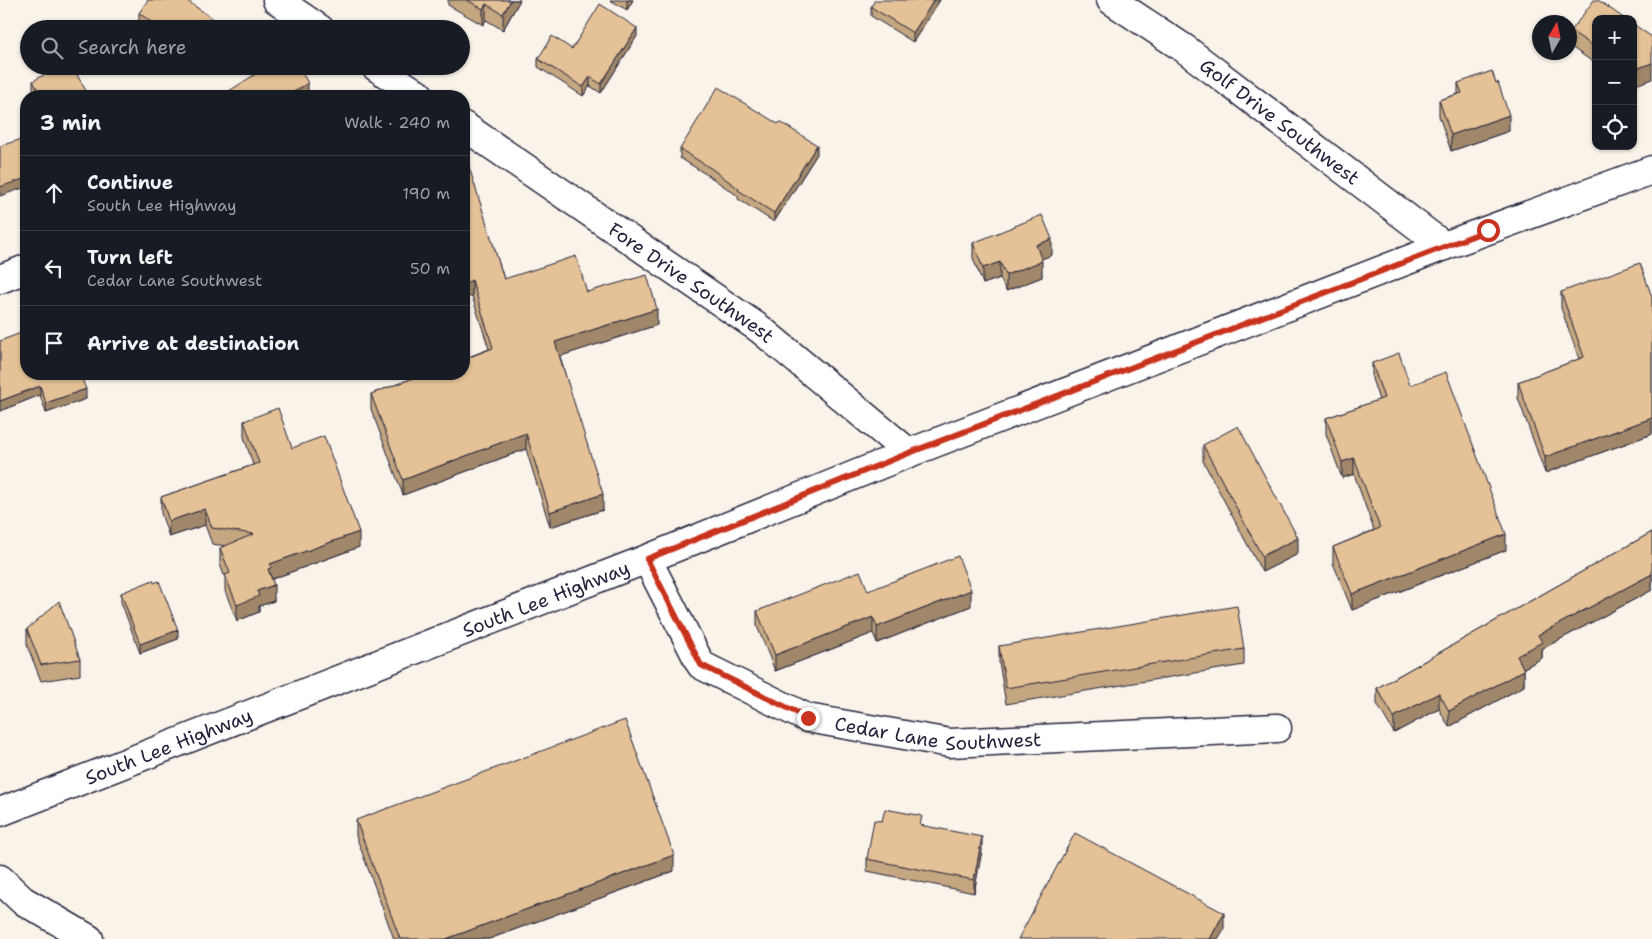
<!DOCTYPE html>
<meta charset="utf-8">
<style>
body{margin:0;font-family:"Shantell Sans",sans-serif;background:#242831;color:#f1f3f6}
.controls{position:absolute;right:15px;top:15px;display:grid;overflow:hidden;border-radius:10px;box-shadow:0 1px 4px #0004}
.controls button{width:45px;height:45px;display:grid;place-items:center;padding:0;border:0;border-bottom:1px solid #363941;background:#171b24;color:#f1f3f6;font:25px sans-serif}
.compass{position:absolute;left:1532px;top:15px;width:45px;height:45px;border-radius:50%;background:#171b24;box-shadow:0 1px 4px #0004;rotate:9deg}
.stop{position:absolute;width:15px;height:15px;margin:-11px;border:4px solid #c8321e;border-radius:50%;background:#fff}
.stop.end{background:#c8321e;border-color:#fff;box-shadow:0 1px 5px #0008}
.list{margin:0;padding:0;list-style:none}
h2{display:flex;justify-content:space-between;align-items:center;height:65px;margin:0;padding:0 20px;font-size:21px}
h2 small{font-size:16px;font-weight:400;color:#9ea1a6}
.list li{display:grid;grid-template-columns:32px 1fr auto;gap:15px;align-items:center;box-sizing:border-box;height:75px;padding:0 20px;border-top:1px solid #363941}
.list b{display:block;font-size:19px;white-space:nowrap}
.list p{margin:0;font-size:16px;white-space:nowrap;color:#9ea1a6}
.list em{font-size:16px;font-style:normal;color:#9ea1a6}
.icon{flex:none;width:28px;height:28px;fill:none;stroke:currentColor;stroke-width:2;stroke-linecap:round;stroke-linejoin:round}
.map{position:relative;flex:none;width:1652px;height:939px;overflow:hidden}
.search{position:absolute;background:#171b24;box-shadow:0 1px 4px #0004;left:20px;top:20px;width:450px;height:55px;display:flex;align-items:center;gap:12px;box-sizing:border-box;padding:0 18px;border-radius:28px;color:#9ea1a6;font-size:19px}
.panel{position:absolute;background:#171b24;box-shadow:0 1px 4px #0004;left:20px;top:90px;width:450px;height:290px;border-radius:20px}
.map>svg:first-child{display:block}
</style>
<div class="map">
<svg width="1652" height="939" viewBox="0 0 1652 939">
<rect width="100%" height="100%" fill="#faf3ea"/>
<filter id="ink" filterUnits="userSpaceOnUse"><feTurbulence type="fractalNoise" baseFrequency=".02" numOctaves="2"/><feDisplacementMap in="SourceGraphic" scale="10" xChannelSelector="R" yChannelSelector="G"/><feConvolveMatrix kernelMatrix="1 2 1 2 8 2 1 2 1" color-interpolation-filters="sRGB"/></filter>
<g filter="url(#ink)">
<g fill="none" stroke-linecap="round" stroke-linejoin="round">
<defs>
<g id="minor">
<path d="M 277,0 L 320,29"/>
<path id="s1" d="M 1111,0 L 1185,49 L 1444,246"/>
<path d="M 375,66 L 420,96"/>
<path id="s2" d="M 464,126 L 760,329 L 909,453"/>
<path d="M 0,279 L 26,269"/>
<path id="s3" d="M 647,559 L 701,665 L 807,718 L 950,743 L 1277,728"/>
</g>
<path id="tertiary" d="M 0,879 L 22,900 L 89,939"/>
<g id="primary">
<path id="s4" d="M 0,812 L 647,559 L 909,453 L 1444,246 L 1652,170"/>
</g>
</defs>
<use href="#minor" stroke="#22223b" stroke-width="31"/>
<use href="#tertiary" stroke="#22223b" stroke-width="31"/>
<use href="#primary" stroke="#22223b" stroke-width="31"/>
<use href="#minor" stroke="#fff" stroke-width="28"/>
<use href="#tertiary" stroke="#fff" stroke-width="28"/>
<use href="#primary" stroke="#fff" stroke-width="28"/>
</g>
<path fill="#c4a681" stroke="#22223b" d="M 448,0 L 520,0 L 503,30 L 486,20 L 483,25 L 448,5 Z
M 610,0 L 633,0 L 627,10 Z
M 940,0 L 913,42 L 871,16 L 871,7 Z
M 139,13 L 215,20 L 215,29 L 149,29 L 139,22 Z
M 1596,19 L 1596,64 L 1571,47 L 1571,31 Z
M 637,36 L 601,93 L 590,86 L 583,96 L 538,67 L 538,59 L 572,49 Z
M 33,81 L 89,96 L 37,96 L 33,90 Z
M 1458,83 L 1496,83 L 1509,131 L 1451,151 L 1439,116 L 1439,100 L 1458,94 Z
M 680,149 L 817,154 L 774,222 L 738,199 L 738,196 L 712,178 L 680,158 Z
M 464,154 L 504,279 L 587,292 L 657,325 L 560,356 L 603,510 L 550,527 L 526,449 L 403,495 L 371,409 L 371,394 L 489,349 L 472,296 Z
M 973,243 L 1052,255 L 1041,259 L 1042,277 L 1006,291 L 1000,278 L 983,284 L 973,258 Z
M 1561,292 L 1652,297 L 1652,434 L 1545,473 L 1518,398 L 1518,382 L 1579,359 L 1561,308 Z
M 0,341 L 82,380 L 86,399 L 46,413 L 40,395 L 0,411 Z
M 1372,363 L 1410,385 L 1506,550 L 1352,610 L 1333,563 L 1333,547 L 1374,530 L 1354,474 L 1342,478 L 1326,434 L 1326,418 L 1379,400 L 1372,379 Z
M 244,421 L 292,448 L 359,547 L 272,579 L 274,601 L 259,606 L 259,612 L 237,621 L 225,591 L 225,578 L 220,564 L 220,548 L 226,546 L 212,544 L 205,525 L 169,537 L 161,513 L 161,497 L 253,465 L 244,437 Z
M 1203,445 L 1298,554 L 1262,572 L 1203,461 Z
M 1652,532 L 1652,590 L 1542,649 L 1542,658 L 1524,668 L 1524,686 L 1449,727 L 1439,709 L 1394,733 L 1377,704 L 1377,688 Z
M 868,591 L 971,606 L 877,643 L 873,633 L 775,671 L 757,626 L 757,611 Z
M 121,593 L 178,639 L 140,653 L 121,602 Z
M 27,629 L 80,659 L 80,675 L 41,681 L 27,645 Z
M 999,646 L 1244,649 L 1244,665 L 1006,704 L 999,662 Z
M 356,820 L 674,871 L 489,939 L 394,939 L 356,836 Z
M 922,826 L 982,850 L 974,893 L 867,871 L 867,859 Z"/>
<path fill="#a08769" stroke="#22223b" d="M 511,0 L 520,0 L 503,30 L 503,14 Z
M 628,0 L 633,0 L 627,10 L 627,1 Z
M 934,0 L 940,0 L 913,42 L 913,33 Z
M 486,4 L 486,20 L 483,25 L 483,9 Z
M 215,20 L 215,29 L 209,29 Z
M 637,28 L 637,36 L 601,93 L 601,84 Z
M 1652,63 L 1652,79 L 1633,86 L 1633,70 Z
M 590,77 L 590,86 L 583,96 L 583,87 Z
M 308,83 L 308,92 L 301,96 L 287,96 Z
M 1509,115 L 1509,131 L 1451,151 L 1451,135 Z
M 817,145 L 817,154 L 774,222 L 774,213 Z
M 26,170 L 26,187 L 0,196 L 0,187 L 24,171 Z
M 1052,239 L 1052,255 L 1036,261 L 1036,245 Z
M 1042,261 L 1042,277 L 1006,291 L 1006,275 Z
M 1000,262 L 1000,278 L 983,284 L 983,268 Z
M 472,280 L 472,296 L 464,299 L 464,284 Z
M 657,309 L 657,325 L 555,358 L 555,342 Z
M 79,374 L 99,374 L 79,381 Z
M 40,386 L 40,395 L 0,411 L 0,401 Z
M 86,389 L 86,399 L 46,413 L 46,403 Z
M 1652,418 L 1652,434 L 1545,473 L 1545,457 Z
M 526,433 L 526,449 L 403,495 L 403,480 Z
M 1354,458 L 1354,474 L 1342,478 L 1342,462 Z
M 603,494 L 603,510 L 550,527 L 550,512 Z
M 205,509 L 205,525 L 169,537 L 169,521 Z
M 359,532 L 359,547 L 272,579 L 268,569 L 270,564 Z
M 1506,534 L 1506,550 L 1352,610 L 1352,594 Z
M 1298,538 L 1298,554 L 1262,572 L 1262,556 Z
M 1652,574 L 1652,590 L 1542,649 L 1542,658 L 1517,672 L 1517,656 L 1538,635 Z
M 274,585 L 274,601 L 259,606 L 259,612 L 237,621 L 237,605 L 257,591 Z
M 971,590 L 971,606 L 877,643 L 877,627 Z
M 873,617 L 873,633 L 775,671 L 775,655 Z
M 178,630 L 178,639 L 140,653 L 140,644 Z
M 1524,670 L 1524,686 L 1449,727 L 1449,711 Z
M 1439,693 L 1439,709 L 1394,733 L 1394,717 Z
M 982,837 L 982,850 L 974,893 L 974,880 Z
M 674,855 L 674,871 L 489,939 L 446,939 Z
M 1224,913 L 1224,929 L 1218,939 L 1210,939 Z"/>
<path fill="#e4c196" stroke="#22223b" d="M 148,0 L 186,0 L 215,20 L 209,29 L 161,29 L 139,13 Z
M 467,0 L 511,0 L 503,14 L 486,4 L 483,9 Z
M 875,0 L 934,0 L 913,33 L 871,7 Z
M 1594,0 L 1598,0 L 1625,19 L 1596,19 L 1596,48 L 1571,31 Z
M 600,4 L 637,28 L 601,84 L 590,77 L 583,87 L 538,59 L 552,36 L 572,49 Z
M 1633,24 L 1652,37 L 1652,63 L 1633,70 Z
M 59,66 L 72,66 L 89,96 L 41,96 L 33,81 Z
M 268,66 L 298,66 L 308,83 L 287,96 L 224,96 L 223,95 Z
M 1492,71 L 1496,83 L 1498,82 L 1509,115 L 1451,135 L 1439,100 L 1462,93 L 1458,83 Z
M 718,87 L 778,124 L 780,122 L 817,145 L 774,213 L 738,190 L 739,189 L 712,169 L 680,149 Z
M 22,139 L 26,150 L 26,170 L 24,171 L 26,178 L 0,187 L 0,146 Z
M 464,154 L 465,154 L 504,279 L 576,256 L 587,292 L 647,275 L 657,309 L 555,342 L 603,494 L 550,512 L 526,433 L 403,480 L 371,394 L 424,374 L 464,374 L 464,359 L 493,348 L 472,280 L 464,284 Z
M 1042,215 L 1052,239 L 1036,245 L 1042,261 L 1006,275 L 1000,262 L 983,268 L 973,243 Z
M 1640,263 L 1652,297 L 1652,418 L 1545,457 L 1518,382 L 1584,357 L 1561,292 Z
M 26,331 L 26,374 L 80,374 L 86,389 L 46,403 L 40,386 L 0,401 L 0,341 Z
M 1399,353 L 1410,385 L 1446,372 L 1506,534 L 1352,594 L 1333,547 L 1380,528 L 1354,458 L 1342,462 L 1326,418 L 1384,398 L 1372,363 Z
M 278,408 L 292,448 L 324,436 L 359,532 L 270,564 L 272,567 L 268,569 L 274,585 L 257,591 L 259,596 L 237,605 L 225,575 L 230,573 L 220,548 L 254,534 L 212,528 L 205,509 L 169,521 L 161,497 L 259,463 L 244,421 Z
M 1238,426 L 1298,538 L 1262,556 L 1203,445 Z
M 1652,532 L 1652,574 L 1538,635 L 1542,642 L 1517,656 L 1524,670 L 1449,711 L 1439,693 L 1394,717 L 1377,688 Z
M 958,556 L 971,590 L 877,627 L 873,617 L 775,655 L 757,611 L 860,571 L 868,591 Z
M 153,580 L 154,583 L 159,581 L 178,630 L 140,644 L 121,593 Z
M 59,601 L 80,659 L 41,665 L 27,629 Z
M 1237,606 L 1244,649 L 1006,688 L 999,646 Z
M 625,720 L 674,855 L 446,939 L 400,939 L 356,820 Z
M 885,809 L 922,816 L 920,825 L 982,837 L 974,880 L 867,859 L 874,820 L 882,821 Z
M 1075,833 L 1224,913 L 1210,939 L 1018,939 Z"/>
</g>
<g fill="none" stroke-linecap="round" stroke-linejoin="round" filter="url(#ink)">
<path stroke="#c8321e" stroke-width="6" d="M 808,718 L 701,665 L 647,559 L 909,453 L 1488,230"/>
</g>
<g text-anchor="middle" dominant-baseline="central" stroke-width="5" stroke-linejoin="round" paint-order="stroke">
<g font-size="19" fill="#22223b" stroke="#fff">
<text stroke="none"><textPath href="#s1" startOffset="208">Golf Drive Southwest</textPath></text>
<text stroke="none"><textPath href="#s2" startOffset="276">Fore Drive Southwest</textPath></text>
<text stroke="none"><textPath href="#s4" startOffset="586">South Lee Highway</textPath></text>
<text stroke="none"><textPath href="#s3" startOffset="370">Cedar Lane Southwest</textPath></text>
<text stroke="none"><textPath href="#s4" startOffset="181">South Lee Highway</textPath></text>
</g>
</g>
</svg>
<div class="controls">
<button>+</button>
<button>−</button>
<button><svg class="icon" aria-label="locate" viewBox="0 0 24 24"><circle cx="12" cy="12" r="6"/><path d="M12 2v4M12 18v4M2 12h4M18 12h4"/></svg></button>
</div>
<svg class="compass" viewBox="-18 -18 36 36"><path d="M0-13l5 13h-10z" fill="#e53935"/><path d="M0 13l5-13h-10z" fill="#9ea1a6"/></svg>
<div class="stop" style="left:1488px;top:230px"></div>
<div class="stop end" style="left:808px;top:718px"></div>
<div class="search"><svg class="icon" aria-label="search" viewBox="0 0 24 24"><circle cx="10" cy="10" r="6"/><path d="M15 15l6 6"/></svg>Search here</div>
<section class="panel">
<h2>3 min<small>Walk · 240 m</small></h2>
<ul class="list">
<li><svg class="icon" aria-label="ahead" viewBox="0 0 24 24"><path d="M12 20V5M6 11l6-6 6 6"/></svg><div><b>Continue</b><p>South Lee Highway</p></div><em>190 m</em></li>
<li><svg class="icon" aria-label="left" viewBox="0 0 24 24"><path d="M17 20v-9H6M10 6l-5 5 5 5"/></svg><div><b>Turn left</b><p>Cedar Lane Southwest</p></div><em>50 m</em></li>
<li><svg class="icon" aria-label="arrive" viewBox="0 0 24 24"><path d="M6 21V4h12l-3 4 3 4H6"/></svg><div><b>Arrive at destination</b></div></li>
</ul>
</section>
</div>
